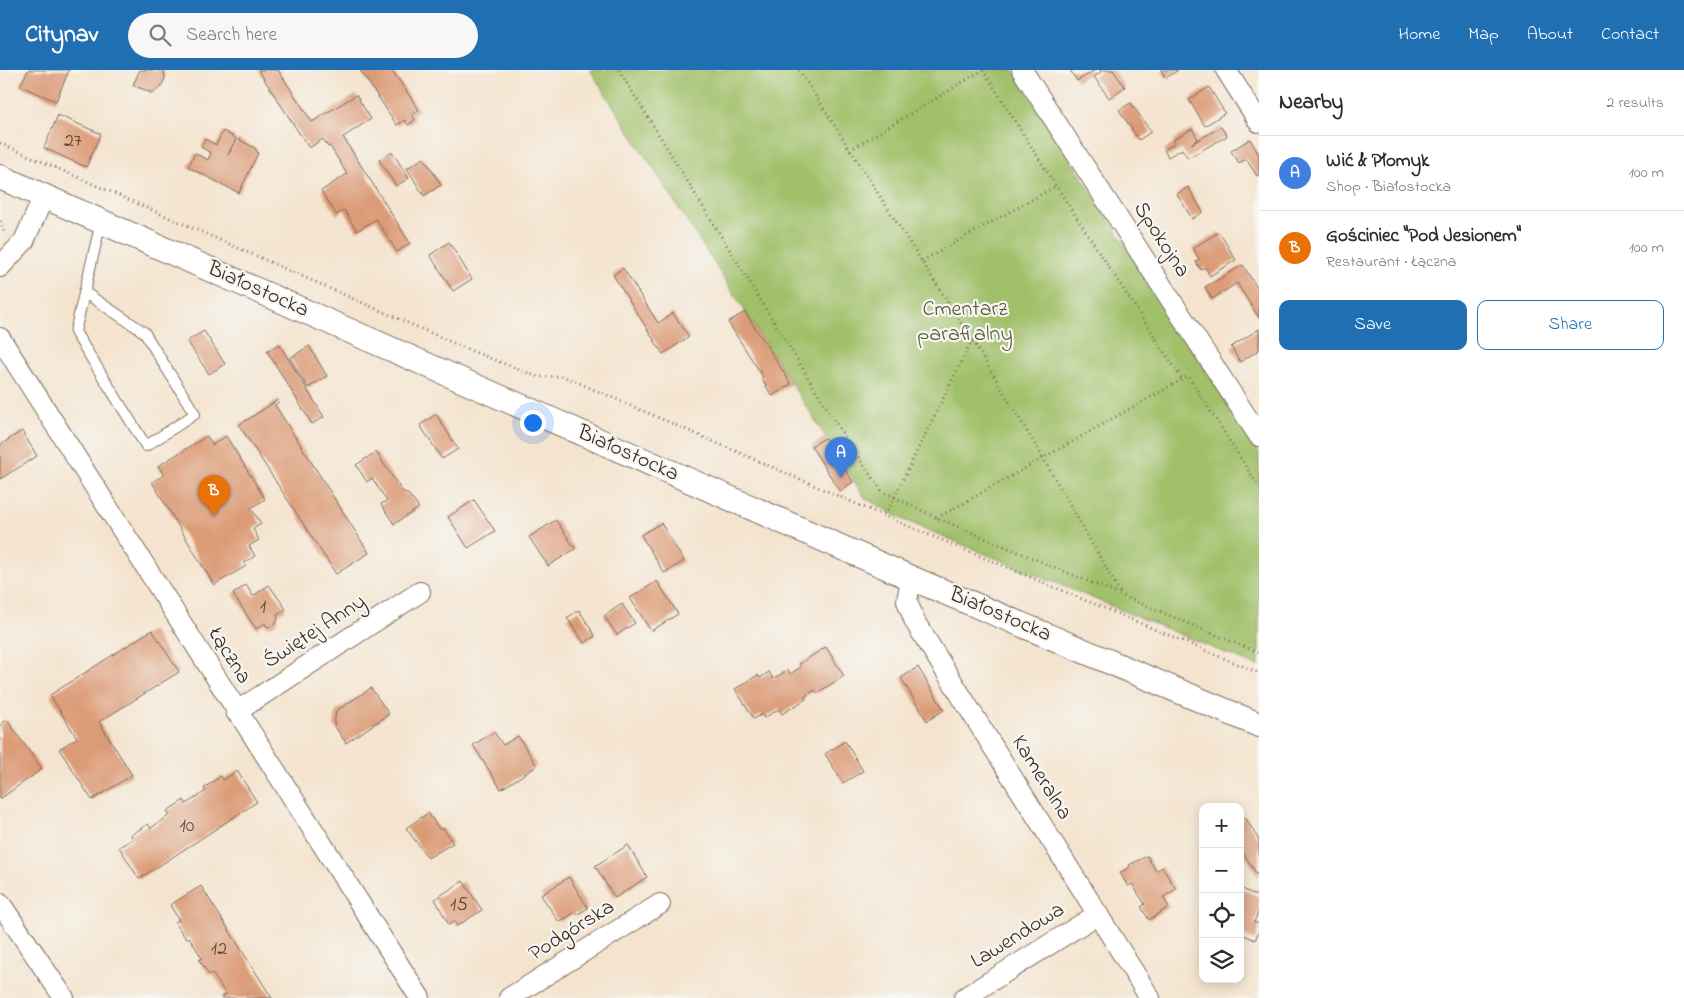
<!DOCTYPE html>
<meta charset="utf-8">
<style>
body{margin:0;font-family:"Indie Flower",sans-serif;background:#f7f7f7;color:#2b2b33}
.controls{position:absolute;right:15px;bottom:15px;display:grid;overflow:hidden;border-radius:10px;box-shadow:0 2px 12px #0003}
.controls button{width:45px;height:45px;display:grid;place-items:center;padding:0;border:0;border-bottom:1px solid #e1e1e2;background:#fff;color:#2b2b33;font:25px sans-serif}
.you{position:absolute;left:532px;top:352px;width:18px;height:18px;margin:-12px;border:4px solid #fff;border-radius:50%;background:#1a73e8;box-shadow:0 0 0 8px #1a73e833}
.badge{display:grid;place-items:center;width:32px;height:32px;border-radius:50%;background:#1f6fb2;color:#fff;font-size:16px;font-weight:700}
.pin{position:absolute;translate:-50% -41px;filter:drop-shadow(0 1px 2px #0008)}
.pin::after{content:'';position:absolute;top:26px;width:18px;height:15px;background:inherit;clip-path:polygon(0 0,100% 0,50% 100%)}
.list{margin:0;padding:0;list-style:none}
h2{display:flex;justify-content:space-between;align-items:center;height:65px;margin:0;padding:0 20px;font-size:21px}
h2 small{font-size:16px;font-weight:400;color:#7c7c81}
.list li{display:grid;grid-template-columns:32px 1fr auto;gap:15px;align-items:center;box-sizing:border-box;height:75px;padding:0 20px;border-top:1px solid #e1e1e2}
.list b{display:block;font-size:19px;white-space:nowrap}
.list p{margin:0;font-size:16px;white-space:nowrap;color:#7c7c81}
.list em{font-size:16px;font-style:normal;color:#7c7c81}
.actions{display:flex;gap:10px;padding:15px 20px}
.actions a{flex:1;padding:11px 0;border:1px solid #1f6fb2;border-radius:10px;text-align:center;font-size:18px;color:#1f6fb2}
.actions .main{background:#1f6fb2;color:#fff}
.icon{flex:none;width:28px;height:28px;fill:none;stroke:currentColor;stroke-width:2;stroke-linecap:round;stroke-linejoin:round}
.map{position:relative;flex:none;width:1259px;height:928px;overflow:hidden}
header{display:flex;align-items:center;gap:30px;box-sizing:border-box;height:70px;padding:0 25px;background:#1f6fb2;color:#fff}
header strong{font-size:24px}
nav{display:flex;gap:28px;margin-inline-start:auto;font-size:18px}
.search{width:350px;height:45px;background:#f7f7f7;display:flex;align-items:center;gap:12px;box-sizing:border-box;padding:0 18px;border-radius:28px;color:#7c7c81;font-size:19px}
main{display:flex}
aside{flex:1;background:#fff}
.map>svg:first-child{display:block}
</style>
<header>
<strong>Citynav</strong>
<div class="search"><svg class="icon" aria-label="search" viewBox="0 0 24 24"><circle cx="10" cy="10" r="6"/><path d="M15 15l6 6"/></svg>Search here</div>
<nav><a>Home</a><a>Map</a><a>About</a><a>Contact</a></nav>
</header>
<main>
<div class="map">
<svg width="1259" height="928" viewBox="0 0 1259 928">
<rect width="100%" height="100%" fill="#f6f6f2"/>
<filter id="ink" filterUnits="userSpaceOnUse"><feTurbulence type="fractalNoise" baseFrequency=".02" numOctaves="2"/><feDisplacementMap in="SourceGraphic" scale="10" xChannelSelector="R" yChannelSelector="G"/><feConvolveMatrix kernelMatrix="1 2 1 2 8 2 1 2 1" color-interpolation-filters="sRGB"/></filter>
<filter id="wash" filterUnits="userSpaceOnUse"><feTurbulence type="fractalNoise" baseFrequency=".0096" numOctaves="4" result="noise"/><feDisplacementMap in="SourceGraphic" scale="20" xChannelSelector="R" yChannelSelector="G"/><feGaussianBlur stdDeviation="1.12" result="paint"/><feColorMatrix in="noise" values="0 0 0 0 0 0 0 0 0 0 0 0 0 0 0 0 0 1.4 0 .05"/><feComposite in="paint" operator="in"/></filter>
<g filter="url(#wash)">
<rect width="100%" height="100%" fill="#f4e4cf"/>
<path fill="#a0c069" stroke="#6e7544" d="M 590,0 L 1013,0 L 1259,383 L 1259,597 L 906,451 L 865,428 Z"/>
<g id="blocks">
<path fill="#dc9b77" d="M 28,0 L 69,0 L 56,31 L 20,16 Z
M 140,0 L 164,0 L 165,8 L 161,17 L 152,23 L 133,15 Z
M 258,0 L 278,0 L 312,52 L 356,25 L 371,49 L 343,67 L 410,173 L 397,182 L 376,149 L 357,161 L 344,140 L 337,145 L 321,121 L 347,104 L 330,76 L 328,77 L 323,69 L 309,78 Z
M 360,0 L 392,0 L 419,40 L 412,45 L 415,50 L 408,55 L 405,50 L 397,55 Z
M 1070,0 L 1095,0 L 1077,11 Z
M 1100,0 L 1113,0 L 1125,17 L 1109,28 L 1094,7 L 1101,2 Z
M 1161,0 L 1178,0 L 1166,8 Z
M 1209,17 L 1225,43 L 1205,56 L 1189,30 Z
M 1131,33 L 1151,62 L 1139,70 L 1119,40 Z
M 58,45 L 101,64 L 86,97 L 44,78 Z
M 1221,57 L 1227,66 L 1188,88 L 1182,79 L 1168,87 L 1164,80 L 1175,73 L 1173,70 L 1192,59 L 1198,69 L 1191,74 Z
M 223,61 L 236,68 L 228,85 L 238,69 L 255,78 L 258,83 L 239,123 L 188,97 L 195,83 L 208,90 L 211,83 L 201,77 L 205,69 L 216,75 Z
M 1250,69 L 1259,85 L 1259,105 L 1257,106 L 1246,89 L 1239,93 L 1231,81 Z
M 392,82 L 409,108 L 396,116 L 379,90 Z
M 424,88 L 441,115 L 424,126 L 407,98 Z
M 1188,117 L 1203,142 L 1192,149 L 1177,124 Z
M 1219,162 L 1236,190 L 1210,206 L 1205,197 L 1201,200 L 1196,192 L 1199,189 L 1193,178 Z
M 449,172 L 472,209 L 453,221 L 430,185 Z
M 1243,195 L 1259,221 L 1259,248 L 1237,213 L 1212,229 L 1205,217 Z
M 623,198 L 658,253 L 673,243 L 689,267 L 663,284 L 613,205 Z
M 745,242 L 791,314 L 772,326 L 761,308 L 763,307 L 728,252 Z
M 1259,259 L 1259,280 L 1240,292 L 1231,277 Z
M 204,261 L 225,294 L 209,304 L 187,271 Z
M 279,274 L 324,347 L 312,354 L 267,281 Z
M 309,276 L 327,306 L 308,318 L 290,288 Z
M 278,330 L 279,332 L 275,335 L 369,483 L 336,504 L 239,355 Z
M 436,344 L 458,379 L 442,389 L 420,355 Z
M 22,361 L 37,386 L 0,409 L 0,375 Z
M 207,366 L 213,375 L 226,366 L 265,429 L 251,438 L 261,454 L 253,459 L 259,470 L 249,476 L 255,486 L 244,493 L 246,496 L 214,515 L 152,412 L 164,405 L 158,396 Z
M 825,368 L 853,412 L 840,421 L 811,376 Z
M 376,382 L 402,421 L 409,425 L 419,438 L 394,454 L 381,434 L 387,431 L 372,408 L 367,412 L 356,395 Z
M 474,430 L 495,461 L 468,478 L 448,447 Z
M 556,450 L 575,479 L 548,496 L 529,467 Z
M 661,453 L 684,491 L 664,503 L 641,465 Z
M 657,511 L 678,544 L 651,561 L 630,528 Z
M 246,515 L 253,526 L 269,515 L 286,539 L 277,545 L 278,548 L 277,552 L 271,557 L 266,556 L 265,553 L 256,559 L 233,524 Z
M 622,534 L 635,553 L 617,565 L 604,546 Z
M 579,540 L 595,566 L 584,573 L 567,548 Z
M 152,560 L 179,602 L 99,652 L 132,705 L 92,730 L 59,679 L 77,668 L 50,625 Z
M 826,577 L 844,606 L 817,623 L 815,620 L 804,627 L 806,629 L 782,644 L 779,639 L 764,648 L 762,644 L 754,649 L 735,619 L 758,605 L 760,608 L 769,602 L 773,609 L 788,600 L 790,604 L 801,597 L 799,594 Z
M 918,597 L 944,640 L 927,651 L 901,608 Z
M 371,618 L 389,644 L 346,673 L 334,655 L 336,641 Z
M 7,650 L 42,699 L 0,729 L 0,655 Z
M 494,662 L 503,675 L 518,666 L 537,696 L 501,719 L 473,675 Z
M 845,671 L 863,701 L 843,713 L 825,684 Z
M 237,701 L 257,732 L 139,809 L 119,777 L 133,769 L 131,765 L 148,754 L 151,758 L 170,745 L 167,741 L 184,730 L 186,734 L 206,721 L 204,718 L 221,706 L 223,710 Z
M 428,743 L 440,760 L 443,758 L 453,773 L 428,788 L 406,758 Z
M 1245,747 L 1259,770 L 1259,808 L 1240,778 L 1240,750 Z
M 628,775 L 647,807 L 615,828 L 595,796 Z
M 1147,786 L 1156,801 L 1162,797 L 1176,819 L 1163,827 L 1169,837 L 1149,850 L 1141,837 L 1145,834 L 1132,814 L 1128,816 L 1120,803 L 1130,797 L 1129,795 Z
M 569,807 L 588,838 L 577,845 L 576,842 L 559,852 L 541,825 Z
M 463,811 L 482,840 L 457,856 L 454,851 L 449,855 L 435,829 Z
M 201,816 L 272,928 L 221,928 L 226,924 L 212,903 L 209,905 L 199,890 L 202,888 L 189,867 L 186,869 L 175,852 L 179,850 L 170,835 Z
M 1240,818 L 1259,827 L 1259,841 L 1254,852 L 1259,854 L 1259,861 L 1255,870 L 1240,863 Z"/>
</g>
</g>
<g filter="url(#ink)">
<use href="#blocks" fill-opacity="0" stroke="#7c6b5c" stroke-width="1"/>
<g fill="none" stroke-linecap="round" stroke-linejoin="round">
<defs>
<path id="service" d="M 84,222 L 144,262 L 195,344 L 146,376 L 75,262 L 101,152"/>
<path id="minor" d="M 1022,0 L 1259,366
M 1226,0 L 1259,52
M 0,197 L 24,171 L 44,126
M 0,268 L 420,928
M 911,508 L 907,531 L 915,552 L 1150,928
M 236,642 L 420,522
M 0,833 L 64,928
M 509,928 L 660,834
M 964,928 L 1098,844"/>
<path id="tertiary" d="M 0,107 L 911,508 L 1259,655"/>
</defs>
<use href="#service" stroke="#7c6b5c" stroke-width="12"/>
<use href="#minor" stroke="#7c6b5c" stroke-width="22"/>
<use href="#tertiary" stroke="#7c6b5c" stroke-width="26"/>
<path stroke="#7c6b5c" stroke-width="3" stroke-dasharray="1 4" stroke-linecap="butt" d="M 619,0 L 849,374 L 881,420 L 894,427 L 937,448 L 1259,583
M 799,0 L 972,270 L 888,440 L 882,445
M 983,0 L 1056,116 L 1182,309
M 0,73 L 467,279 L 538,307 L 563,306 L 882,445 L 1259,603
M 850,80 L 983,0
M 0,151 L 4,162
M 922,191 L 1056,116
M 973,271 L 1043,388 L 1121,524
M 937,448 L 1188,306 L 1259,417"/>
<use href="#service" stroke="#fff" stroke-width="10"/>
<use href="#minor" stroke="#fff" stroke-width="20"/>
<use href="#tertiary" stroke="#fff" stroke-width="24"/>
</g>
</g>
<g text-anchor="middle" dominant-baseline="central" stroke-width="4.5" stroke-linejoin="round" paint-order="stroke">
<g font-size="20" fill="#634634">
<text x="73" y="71">27</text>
<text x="263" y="537">1</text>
<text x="187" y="756">10</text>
<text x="459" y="835">15</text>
<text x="219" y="879">12</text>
</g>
<g font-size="22" fill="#3b2a1e" stroke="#f6f6f2">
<text transform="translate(1161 170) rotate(57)">Spokojna</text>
<text transform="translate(258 220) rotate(24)">Białostocka</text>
<text transform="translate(628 384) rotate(24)">Białostocka</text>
<text transform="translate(1000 545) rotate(23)">Białostocka</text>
<text transform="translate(315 562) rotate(-33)">Świętej Anny</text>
<text transform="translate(229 586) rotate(58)">Łączna</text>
<text transform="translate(1041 708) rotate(58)">Kameralna</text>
<text transform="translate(572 861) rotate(-32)">Podgórska</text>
<text transform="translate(1018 866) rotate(-32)">Lawendowa</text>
</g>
<g font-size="22" fill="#595734" stroke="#f6f6f2">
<text x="965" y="240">Cmentarz<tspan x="965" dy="25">parafialny</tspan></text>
</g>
</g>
</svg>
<div class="controls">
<button>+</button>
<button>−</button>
<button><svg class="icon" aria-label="locate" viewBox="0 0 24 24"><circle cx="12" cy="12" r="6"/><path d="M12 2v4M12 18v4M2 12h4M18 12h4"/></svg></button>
<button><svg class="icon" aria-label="layers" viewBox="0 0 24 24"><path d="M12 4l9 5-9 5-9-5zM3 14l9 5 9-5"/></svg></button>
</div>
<div class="you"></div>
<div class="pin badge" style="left:841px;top:408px;background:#3f7fe0">A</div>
<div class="pin badge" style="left:214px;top:446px;background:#e8710a">B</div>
</div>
<aside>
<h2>Nearby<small>2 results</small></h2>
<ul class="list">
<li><span class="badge" style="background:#3f7fe0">A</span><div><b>Wić &amp; Płomyk</b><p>Shop · Białostocka</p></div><em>100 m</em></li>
<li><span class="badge" style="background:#e8710a">B</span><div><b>Gościniec &quot;Pod Jesionem&quot;</b><p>Restaurant · Łączna</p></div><em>100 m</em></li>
</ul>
<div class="actions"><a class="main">Save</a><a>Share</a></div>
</aside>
</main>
